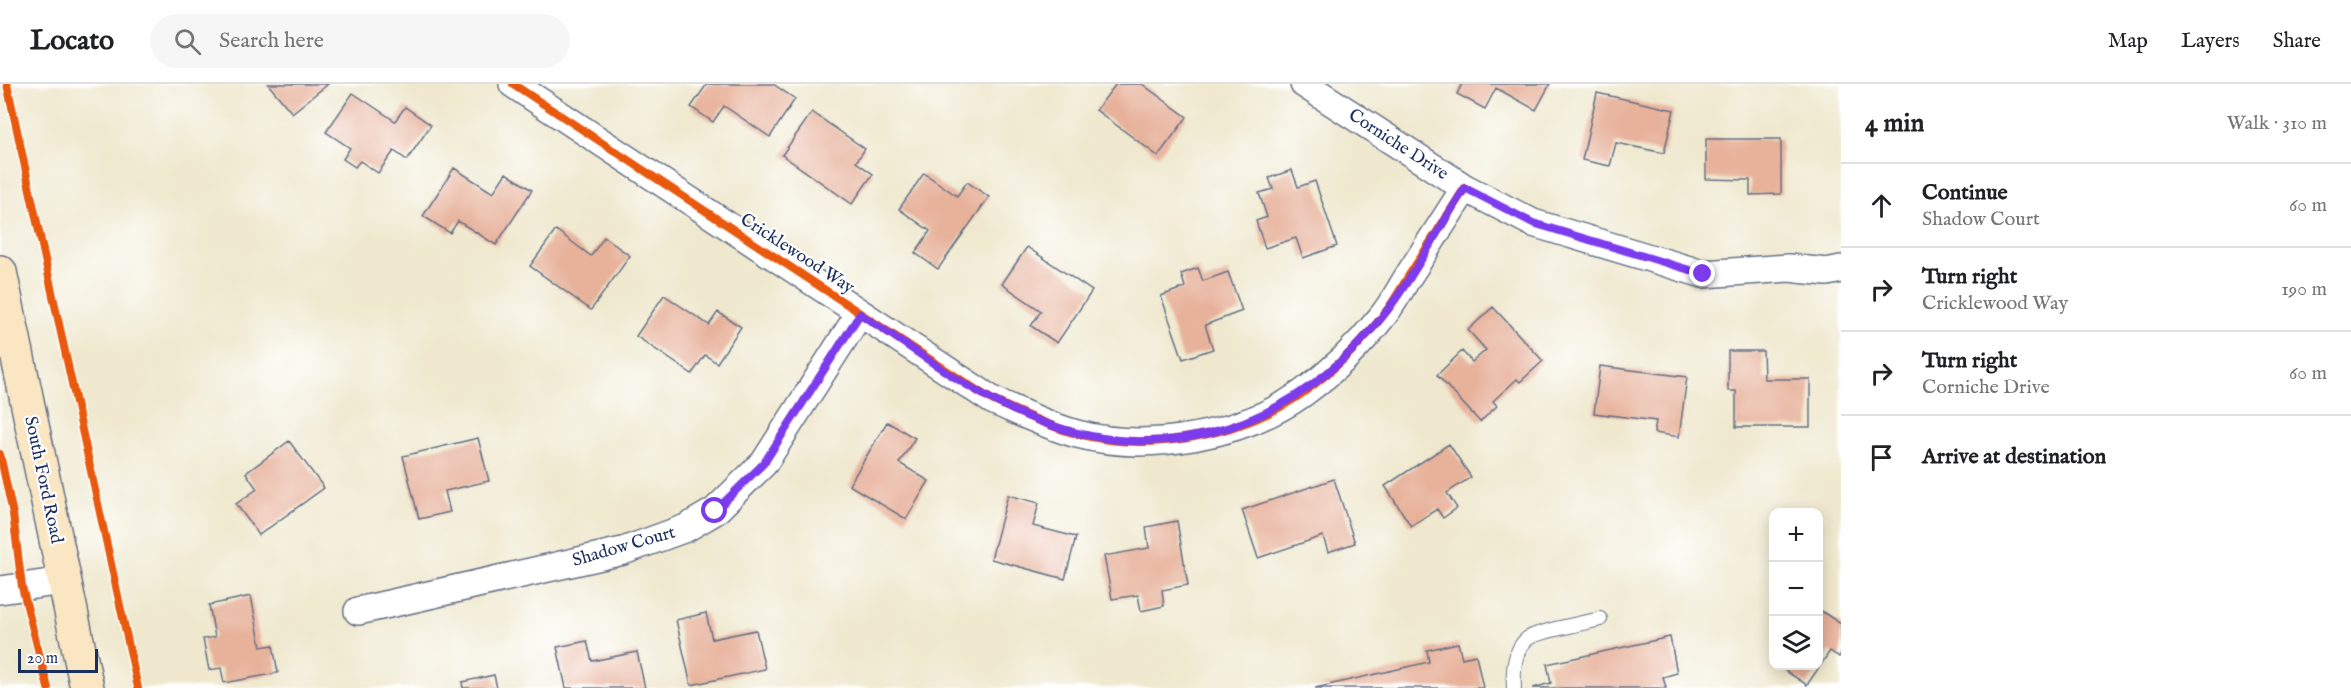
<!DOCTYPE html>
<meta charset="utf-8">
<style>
body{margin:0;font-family:"IM FELL English",serif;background:#f6f6f6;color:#202124}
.controls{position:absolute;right:18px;bottom:18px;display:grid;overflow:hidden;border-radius:12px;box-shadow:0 3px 15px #0003}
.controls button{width:54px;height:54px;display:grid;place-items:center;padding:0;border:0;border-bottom:2px solid #e0e0e0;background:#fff;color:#202124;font:30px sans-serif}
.scale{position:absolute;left:18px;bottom:15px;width:80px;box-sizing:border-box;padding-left:6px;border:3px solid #1b2f5e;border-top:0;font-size:16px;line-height:21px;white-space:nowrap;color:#1b2f5e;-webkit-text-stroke:4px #fff;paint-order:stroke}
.stop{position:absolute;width:18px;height:18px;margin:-14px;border:4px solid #7c3aed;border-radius:50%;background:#fff}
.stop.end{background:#7c3aed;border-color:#fff;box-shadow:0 2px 6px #0008}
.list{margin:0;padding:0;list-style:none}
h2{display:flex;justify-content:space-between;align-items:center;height:78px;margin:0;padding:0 24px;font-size:26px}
h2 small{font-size:20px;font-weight:400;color:#757577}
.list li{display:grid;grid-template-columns:39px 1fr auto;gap:18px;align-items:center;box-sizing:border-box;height:84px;padding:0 24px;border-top:2px solid #e0e0e0}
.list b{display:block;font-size:22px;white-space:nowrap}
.list p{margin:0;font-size:20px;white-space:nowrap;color:#757577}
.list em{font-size:20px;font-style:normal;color:#757577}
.icon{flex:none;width:33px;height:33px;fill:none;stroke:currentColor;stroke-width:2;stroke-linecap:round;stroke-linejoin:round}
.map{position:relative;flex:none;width:1841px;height:604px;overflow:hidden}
header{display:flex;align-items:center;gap:36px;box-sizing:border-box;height:84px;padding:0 30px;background:#fff;border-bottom:2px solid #e0e0e0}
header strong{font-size:28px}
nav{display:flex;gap:33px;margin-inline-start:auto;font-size:21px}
.search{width:420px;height:54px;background:#f6f6f6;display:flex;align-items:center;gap:15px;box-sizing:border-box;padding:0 21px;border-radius:33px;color:#757577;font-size:22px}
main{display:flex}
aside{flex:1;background:#fff}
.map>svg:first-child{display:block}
</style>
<header>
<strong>Locato</strong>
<div class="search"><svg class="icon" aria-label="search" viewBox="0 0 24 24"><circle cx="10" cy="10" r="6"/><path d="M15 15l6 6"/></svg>Search here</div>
<nav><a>Map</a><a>Layers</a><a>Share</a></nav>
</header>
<main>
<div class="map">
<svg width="1841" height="604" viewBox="0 0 1841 604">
<rect width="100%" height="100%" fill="#fff"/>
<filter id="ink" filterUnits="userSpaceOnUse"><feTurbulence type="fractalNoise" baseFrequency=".0167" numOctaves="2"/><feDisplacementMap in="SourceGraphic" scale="12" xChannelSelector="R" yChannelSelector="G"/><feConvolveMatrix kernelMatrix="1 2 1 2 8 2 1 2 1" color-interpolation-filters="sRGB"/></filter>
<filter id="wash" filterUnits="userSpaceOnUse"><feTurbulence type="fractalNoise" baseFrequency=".008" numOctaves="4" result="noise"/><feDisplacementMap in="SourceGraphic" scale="24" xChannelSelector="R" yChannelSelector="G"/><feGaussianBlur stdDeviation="1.35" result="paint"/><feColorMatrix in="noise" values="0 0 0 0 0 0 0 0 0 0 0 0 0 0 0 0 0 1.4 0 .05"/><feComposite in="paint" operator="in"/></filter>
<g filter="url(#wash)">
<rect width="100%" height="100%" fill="#efe8ce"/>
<g id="blocks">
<path fill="#e7b19a" d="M 268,0 L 328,0 L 292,29 Z
M 707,0 L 773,0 L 795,15 L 770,53 L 724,22 L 713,38 L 691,23 Z
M 1116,0 L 1142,0 L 1187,33 L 1158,72 L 1096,26 Z
M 1462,0 L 1550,0 L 1536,26 L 1496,4 L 1485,25 L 1457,10 Z
M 353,9 L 395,37 L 405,23 L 431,41 L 407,76 L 394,67 L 378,89 L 360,77 L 355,83 L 343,75 L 350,64 L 326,48 Z
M 1597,9 L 1674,26 L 1664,69 L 1616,59 L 1610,82 L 1582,76 Z
M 812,28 L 865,65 L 856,78 L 873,90 L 852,120 L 782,71 Z
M 1706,55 L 1781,55 L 1781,110 L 1750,111 L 1750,96 L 1706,95 Z
M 454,84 L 493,109 L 506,89 L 532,106 L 496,161 L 458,137 L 450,149 L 423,132 Z
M 1292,86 L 1298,103 L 1315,97 L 1337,162 L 1303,174 L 1296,154 L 1265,164 L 1256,137 L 1267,133 L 1259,109 L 1273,105 L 1269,94 Z
M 924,89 L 957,112 L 967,98 L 989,113 L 938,185 L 915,169 L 930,147 L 899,125 Z
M 556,146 L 591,172 L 604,153 L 630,172 L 591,226 L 530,182 Z
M 1027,163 L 1092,207 L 1057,259 L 1031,242 L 1041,227 L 1002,200 Z
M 1198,184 L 1203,197 L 1228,188 L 1242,227 L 1205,241 L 1213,265 L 1183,275 L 1161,212 L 1185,203 L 1181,190 Z
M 664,211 L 709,241 L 718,228 L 741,243 L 717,279 L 705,271 L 692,290 L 636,252 Z
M 1493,223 L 1543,277 L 1520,298 L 1517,295 L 1493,317 L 1497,322 L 1480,338 L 1437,291 L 1462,267 L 1472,278 L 1486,266 L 1468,246 Z
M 1728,267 L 1763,267 L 1764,295 L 1810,295 L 1810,343 L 1736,343 L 1736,307 L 1728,307 Z
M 1600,282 L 1687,293 L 1679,353 L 1654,349 L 1656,337 L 1594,329 Z
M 887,338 L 915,354 L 899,379 L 929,397 L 906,435 L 849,401 Z
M 478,354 L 489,397 L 445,407 L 450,428 L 419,435 L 403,372 Z
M 289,357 L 324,404 L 259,451 L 236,420 L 257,405 L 246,389 Z
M 1449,360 L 1471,393 L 1447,409 L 1457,424 L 1443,434 L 1437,425 L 1411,442 L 1385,402 Z
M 1334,395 L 1355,459 L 1328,468 L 1323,452 L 1258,474 L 1242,426 Z
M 1008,411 L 1039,419 L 1033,442 L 1076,453 L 1065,495 L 991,475 Z
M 1177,437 L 1188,501 L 1162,506 L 1164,522 L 1141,527 L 1138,511 L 1112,515 L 1104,472 L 1149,464 L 1146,443 Z
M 251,512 L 261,563 L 273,561 L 278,589 L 224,599 L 221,584 L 209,586 L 203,555 L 215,553 L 209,521 Z
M 1818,525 L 1841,540 L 1841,570 L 1839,573 L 1830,567 L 1807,601 L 1778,582 L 1818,582 Z
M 706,529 L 712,555 L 756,546 L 765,585 L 691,601 L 676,536 Z
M 1670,553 L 1677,589 L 1663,593 L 1666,604 L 1533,604 L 1551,599 L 1547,580 Z
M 587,557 L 592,577 L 637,568 L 645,604 L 566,604 L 557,563 Z
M 1458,559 L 1462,574 L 1476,571 L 1483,604 L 1315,604 L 1429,578 L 1427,566 Z
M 494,591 L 497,604 L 463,604 L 462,598 Z"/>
</g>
</g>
<g filter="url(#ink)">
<use href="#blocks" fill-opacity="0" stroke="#657085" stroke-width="1.5"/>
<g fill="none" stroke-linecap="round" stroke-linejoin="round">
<defs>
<path id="lane" d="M 1514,604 C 1513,589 1514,566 1527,555 C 1534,548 1586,539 1600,535"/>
<path id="street" d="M 513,0 L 992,316 C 1020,328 1047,342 1077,350 C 1148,369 1243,352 1303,309 C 1332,288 1359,262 1381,234 C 1393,220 1401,203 1411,188 C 1429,160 1447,132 1465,104
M 1304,0 L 1465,104 L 1533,139 L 1703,190 L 1789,184 L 1827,188 L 1841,185
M 0,506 L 64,497
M 358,527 L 623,467 L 686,444 L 715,427 L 764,379 L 860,229"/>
<path id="secondary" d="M 0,188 L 87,604"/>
</defs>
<use href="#lane" stroke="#657085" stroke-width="16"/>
<use href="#street" stroke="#657085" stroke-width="30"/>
<use href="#secondary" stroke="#657085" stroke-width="36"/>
<use href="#lane" stroke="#fff" stroke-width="14"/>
<use href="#street" stroke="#fff" stroke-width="27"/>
<use href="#secondary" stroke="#fbe6c3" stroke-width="33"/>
<defs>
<path id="cycleway" d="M 7,0 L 138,604
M 513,0 L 992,316 C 1020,328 1047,342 1077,350 C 1148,369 1243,352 1303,309 C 1332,288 1359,262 1381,234 C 1393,220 1401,203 1411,188 C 1429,160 1447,132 1465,104
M 0,370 L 13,430 L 22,503 L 48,604"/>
</defs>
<use href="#cycleway" stroke="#fff" stroke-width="11"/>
<use href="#cycleway" stroke="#e8590c" stroke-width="8"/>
</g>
</g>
<g fill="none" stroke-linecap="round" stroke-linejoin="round" filter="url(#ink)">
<path stroke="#7c3aed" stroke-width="8" d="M 715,427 L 764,379 L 860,230 C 918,267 974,313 1039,337 C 1170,387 1296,340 1382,233 C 1412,196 1438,145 1465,104 L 1533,139 L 1703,190"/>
</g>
<g text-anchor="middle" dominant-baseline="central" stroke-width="4.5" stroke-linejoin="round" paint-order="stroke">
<g font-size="18" fill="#1b2f5e" stroke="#fff">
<text transform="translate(1398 61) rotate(33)">Corniche Drive</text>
<text transform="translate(797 170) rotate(33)">Cricklewood Way</text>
<text transform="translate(43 396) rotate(78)">South Ford Road</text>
<text transform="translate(624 463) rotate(-16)">Shadow Court</text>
</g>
</g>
</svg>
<div class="controls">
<button>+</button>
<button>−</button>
<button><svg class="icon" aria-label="layers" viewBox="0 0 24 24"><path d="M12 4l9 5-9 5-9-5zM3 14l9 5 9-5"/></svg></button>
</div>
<div class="scale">20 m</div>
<div class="stop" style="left:715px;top:427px"></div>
<div class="stop end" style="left:1703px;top:190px"></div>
</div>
<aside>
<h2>4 min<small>Walk · 310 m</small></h2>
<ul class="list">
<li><svg class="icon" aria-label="ahead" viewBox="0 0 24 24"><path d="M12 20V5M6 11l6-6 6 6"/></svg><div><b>Continue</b><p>Shadow Court</p></div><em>60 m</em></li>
<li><svg class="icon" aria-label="right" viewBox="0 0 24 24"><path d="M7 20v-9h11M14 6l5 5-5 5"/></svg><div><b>Turn right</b><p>Cricklewood Way</p></div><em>190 m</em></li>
<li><svg class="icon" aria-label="right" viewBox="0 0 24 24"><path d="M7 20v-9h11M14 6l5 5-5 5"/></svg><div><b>Turn right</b><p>Corniche Drive</p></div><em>60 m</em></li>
<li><svg class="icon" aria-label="arrive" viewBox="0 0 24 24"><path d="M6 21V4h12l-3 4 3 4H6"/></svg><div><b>Arrive at destination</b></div></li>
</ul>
</aside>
</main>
